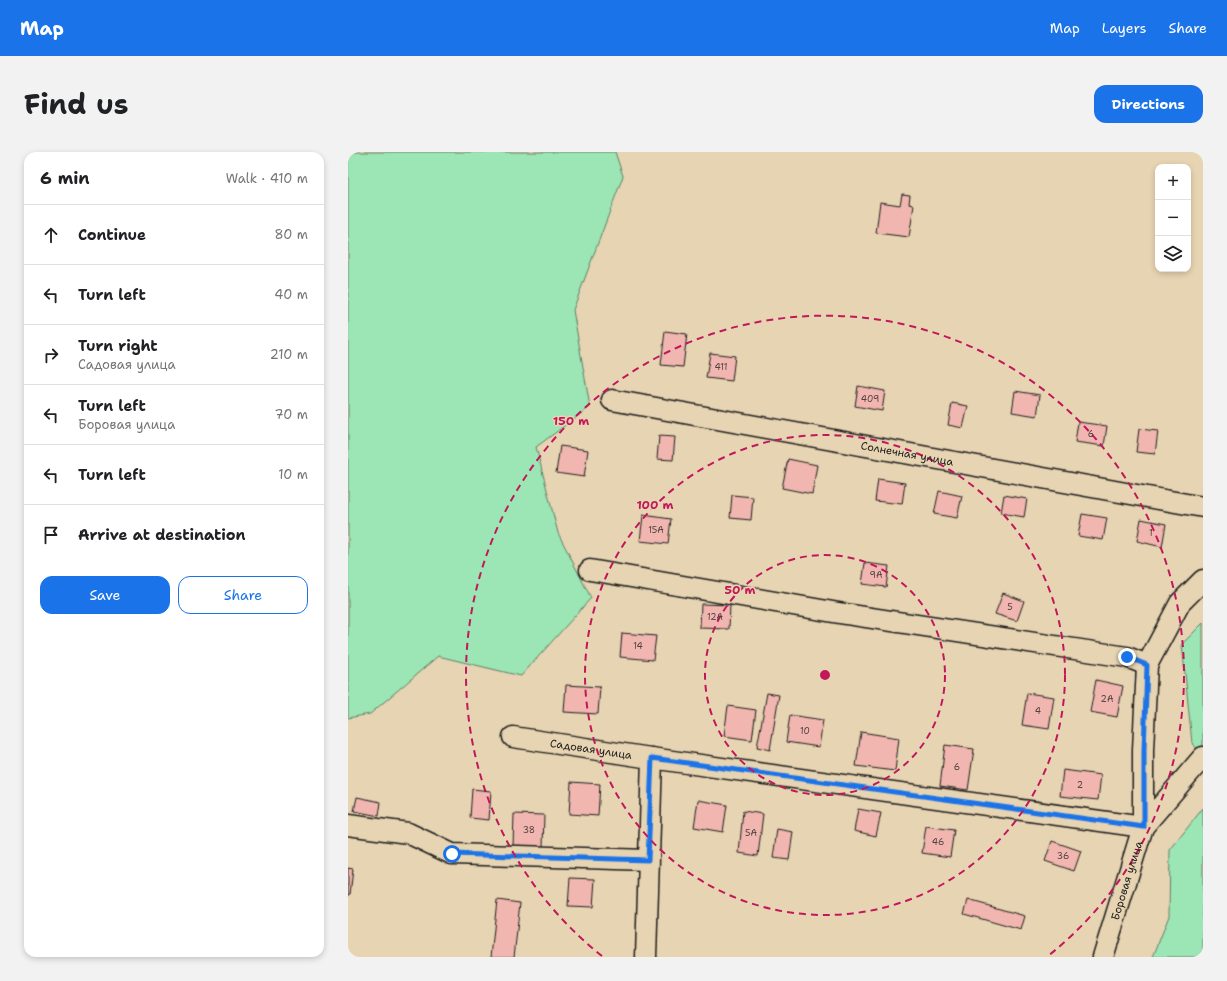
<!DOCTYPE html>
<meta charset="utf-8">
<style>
body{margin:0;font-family:"Shantell Sans",sans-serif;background:#f2f2f2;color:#202124}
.controls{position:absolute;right:12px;top:12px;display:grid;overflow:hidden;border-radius:8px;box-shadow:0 2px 6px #0003}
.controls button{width:36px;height:36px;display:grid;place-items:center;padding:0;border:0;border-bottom:1px solid #e0e0e0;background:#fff;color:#202124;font:20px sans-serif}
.stop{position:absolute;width:12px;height:12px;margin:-9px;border:3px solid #1a73e8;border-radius:50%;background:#fff}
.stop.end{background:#1a73e8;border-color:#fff;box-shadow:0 1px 4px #0008}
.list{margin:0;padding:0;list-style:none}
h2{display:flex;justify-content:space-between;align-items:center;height:52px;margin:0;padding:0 16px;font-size:17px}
h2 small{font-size:13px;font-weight:400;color:#757577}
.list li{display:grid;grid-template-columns:26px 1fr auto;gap:12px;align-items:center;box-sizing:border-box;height:60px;padding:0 16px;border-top:1px solid #e0e0e0}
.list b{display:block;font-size:15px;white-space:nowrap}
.list p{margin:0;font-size:13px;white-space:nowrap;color:#757577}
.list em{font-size:13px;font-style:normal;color:#757577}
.actions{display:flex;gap:8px;padding:12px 16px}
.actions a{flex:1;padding:9px 0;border:1px solid #1a73e8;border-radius:12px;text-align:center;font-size:14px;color:#1a73e8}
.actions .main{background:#1a73e8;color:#fff}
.icon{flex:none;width:22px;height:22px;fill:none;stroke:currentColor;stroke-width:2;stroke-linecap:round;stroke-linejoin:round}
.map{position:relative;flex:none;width:855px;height:805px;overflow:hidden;border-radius:12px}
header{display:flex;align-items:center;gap:24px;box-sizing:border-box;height:56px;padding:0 20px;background:#1a73e8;color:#fff}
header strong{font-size:19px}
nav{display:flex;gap:22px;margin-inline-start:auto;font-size:14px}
.intro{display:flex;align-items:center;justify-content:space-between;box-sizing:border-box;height:96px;padding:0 24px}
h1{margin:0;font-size:28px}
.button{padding:10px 18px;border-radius:12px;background:#1a73e8;color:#fff;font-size:14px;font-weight:700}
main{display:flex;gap:24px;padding:0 24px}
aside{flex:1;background:#fff;border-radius:12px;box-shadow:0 2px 6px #0003}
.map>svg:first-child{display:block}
</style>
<header>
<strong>Map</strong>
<nav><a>Map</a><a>Layers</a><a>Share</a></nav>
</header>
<div class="intro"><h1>Find us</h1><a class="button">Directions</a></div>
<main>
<aside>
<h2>6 min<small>Walk · 410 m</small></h2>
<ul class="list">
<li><svg class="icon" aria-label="ahead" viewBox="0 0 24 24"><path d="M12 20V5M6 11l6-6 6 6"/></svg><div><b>Continue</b></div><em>80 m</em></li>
<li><svg class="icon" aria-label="left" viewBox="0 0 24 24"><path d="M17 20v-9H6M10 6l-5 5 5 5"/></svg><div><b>Turn left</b></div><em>40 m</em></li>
<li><svg class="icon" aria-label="right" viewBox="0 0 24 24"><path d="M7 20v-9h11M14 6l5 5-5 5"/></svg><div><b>Turn right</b><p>Садовая улица</p></div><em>210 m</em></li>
<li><svg class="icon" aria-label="left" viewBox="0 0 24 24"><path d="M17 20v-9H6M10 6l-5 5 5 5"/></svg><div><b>Turn left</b><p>Боровая улица</p></div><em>70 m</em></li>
<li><svg class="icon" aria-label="left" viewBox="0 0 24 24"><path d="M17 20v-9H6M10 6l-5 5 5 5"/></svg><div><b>Turn left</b></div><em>10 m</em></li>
<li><svg class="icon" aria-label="arrive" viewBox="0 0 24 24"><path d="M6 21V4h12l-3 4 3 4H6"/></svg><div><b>Arrive at destination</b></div></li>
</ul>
<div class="actions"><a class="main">Save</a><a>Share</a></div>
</aside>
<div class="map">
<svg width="855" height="805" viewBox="0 0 855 805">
<rect width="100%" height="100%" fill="#e7d4b2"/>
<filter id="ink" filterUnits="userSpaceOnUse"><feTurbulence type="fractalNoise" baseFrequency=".025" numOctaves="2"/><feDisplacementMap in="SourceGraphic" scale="8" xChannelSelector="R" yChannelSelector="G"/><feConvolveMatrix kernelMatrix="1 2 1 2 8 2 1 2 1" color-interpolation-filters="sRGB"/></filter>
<g filter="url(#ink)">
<path fill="#9ce5b4" stroke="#5c8068" d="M 0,0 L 267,0 L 275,24 L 225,158 L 242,255 L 188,295 L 210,381 L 243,446 L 173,524 L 90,504 L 22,562 L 0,566 Z
M 855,471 L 855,603 L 844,591 L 834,492 Z
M 855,656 L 855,805 L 805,805 L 821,764 L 822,698 Z"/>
<path fill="#f1b6af" stroke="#1c1c1c" d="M 554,42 L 562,43 L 561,52 L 566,53 L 561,85 L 528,81 L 532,50 L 552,53 Z
M 317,179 L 339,182 L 335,215 L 313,213 Z
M 362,201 L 387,204 L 384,229 L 358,226 Z
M 510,234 L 537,239 L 534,259 L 507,254 Z
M 667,239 L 692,243 L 689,264 L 664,260 Z
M 604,251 L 620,254 L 615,276 L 600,273 Z
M 730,270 L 759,274 L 756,294 L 727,290 Z
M 791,277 L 810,279 L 807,302 L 788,300 Z
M 311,284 L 327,285 L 325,308 L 309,307 Z
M 212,294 L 240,298 L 236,325 L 208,321 Z
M 440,307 L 469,313 L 464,342 L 434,336 Z
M 530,327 L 557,331 L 554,352 L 527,349 Z
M 591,339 L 614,344 L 609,366 L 586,362 Z
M 384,343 L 405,345 L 403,368 L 382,366 Z
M 656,343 L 679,347 L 676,365 L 653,361 Z
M 734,362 L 759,366 L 755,388 L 730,384 Z
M 295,363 L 323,367 L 320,392 L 292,389 Z
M 793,367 L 818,372 L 814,395 L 789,389 Z
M 517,411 L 541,414 L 538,435 L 514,432 Z
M 655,441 L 676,449 L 669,469 L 647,462 Z
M 353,452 L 382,453 L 381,477 L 352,476 Z
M 274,481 L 308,484 L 305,508 L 272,505 Z
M 748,528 L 775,534 L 769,565 L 742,560 Z
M 218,533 L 252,535 L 250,562 L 216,560 Z
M 419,541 L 431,543 L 422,598 L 409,595 Z
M 679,541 L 706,545 L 701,577 L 674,573 Z
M 380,554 L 408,558 L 404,588 L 376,584 Z
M 442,563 L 475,568 L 471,595 L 438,590 Z
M 513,580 L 551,586 L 547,619 L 508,614 Z
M 597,593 L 626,597 L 620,638 L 592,634 Z
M 715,618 L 753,623 L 750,648 L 712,644 Z
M 223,630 L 252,632 L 250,664 L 221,662 Z
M 124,637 L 143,639 L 141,668 L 122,666 Z
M 9,645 L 33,650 L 31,664 L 6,659 Z
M 350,648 L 379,653 L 375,680 L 346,675 Z
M 510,657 L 533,661 L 528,684 L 506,679 Z
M 395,659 L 415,662 L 410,704 L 391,701 Z
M 166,662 L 196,663 L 195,695 L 165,694 Z
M 578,674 L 606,678 L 602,705 L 574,701 Z
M 429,677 L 445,680 L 441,708 L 425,706 Z
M 704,689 L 733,699 L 726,719 L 697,709 Z
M 0,716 L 5,717 L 2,743 L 0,743 Z
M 222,726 L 247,727 L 245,755 L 220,754 Z
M 149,748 L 172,751 L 166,805 L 143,805 Z
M 620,748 L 677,764 L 673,778 L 616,762 Z"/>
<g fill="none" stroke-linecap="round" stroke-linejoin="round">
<defs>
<g id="minor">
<path id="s1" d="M 264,248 L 855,355"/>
<path d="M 242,418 L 491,461 L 779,505 L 799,513"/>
<path id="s2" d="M 165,585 L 296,605 L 795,675 L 855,605"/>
<path d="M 0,673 L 60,681 L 104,702 L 300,708"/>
<path d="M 298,805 L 304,606"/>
<path id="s3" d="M 755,805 L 795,675 L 795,598 L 799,513 L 832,451 L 855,428"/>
</g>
</defs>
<use href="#minor" stroke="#1c1c1c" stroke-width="23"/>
<use href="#minor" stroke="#e7d4b2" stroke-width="20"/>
</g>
</g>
<g fill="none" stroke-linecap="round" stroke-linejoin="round" filter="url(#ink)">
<path stroke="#1a73e8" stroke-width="5" d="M 104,702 L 300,708 L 304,606 L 796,675 L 796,598 L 799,513 L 779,505"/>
</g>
<g fill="none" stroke="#c2185b" stroke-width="2" stroke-dasharray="7 5">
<circle cx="477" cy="523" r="120"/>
<circle cx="477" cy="523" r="240"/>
<path d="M254 804A359 359 0 1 1 700 804"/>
</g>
<g text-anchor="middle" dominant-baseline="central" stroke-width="3" stroke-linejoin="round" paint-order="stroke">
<g font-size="9" fill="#514241">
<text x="373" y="215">411</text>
<text x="522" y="247">409</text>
<text x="743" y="282">6</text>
<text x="308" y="378">15А</text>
<text x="803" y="381">1</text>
<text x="528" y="423">9А</text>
<text x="662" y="455">5</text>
<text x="367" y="465">12А</text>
<text x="290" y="494">14</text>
<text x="759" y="547">2А</text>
<text x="690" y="559">4</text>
<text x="457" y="579">10</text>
<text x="609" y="615">6</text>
<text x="732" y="633">2</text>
<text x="181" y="678">38</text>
<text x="403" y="681">5А</text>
<text x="590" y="690">46</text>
<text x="715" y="704">36</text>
</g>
<g font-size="11" fill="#1c1c1c" stroke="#e7d4b2">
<text stroke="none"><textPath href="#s1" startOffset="300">Солнечная улица</textPath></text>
<text stroke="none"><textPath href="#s2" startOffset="79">Садовая улица</textPath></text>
<text stroke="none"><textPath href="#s3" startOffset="80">Боровая улица</textPath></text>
</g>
</g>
<circle cx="477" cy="523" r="6" fill="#c2185b" stroke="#e7d4b2" stroke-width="2"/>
<g font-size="12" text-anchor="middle" font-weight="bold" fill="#c2185b" stroke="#e7d4b2" stroke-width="3" stroke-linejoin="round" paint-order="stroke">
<text x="223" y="273">150 m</text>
<text x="307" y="357">100 m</text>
<text x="392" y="442">50 m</text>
</g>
</svg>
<div class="controls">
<button>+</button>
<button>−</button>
<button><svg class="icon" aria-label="layers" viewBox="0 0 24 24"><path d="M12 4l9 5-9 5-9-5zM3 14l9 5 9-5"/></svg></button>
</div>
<div class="stop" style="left:104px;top:702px"></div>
<div class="stop end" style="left:779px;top:505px"></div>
</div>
</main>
